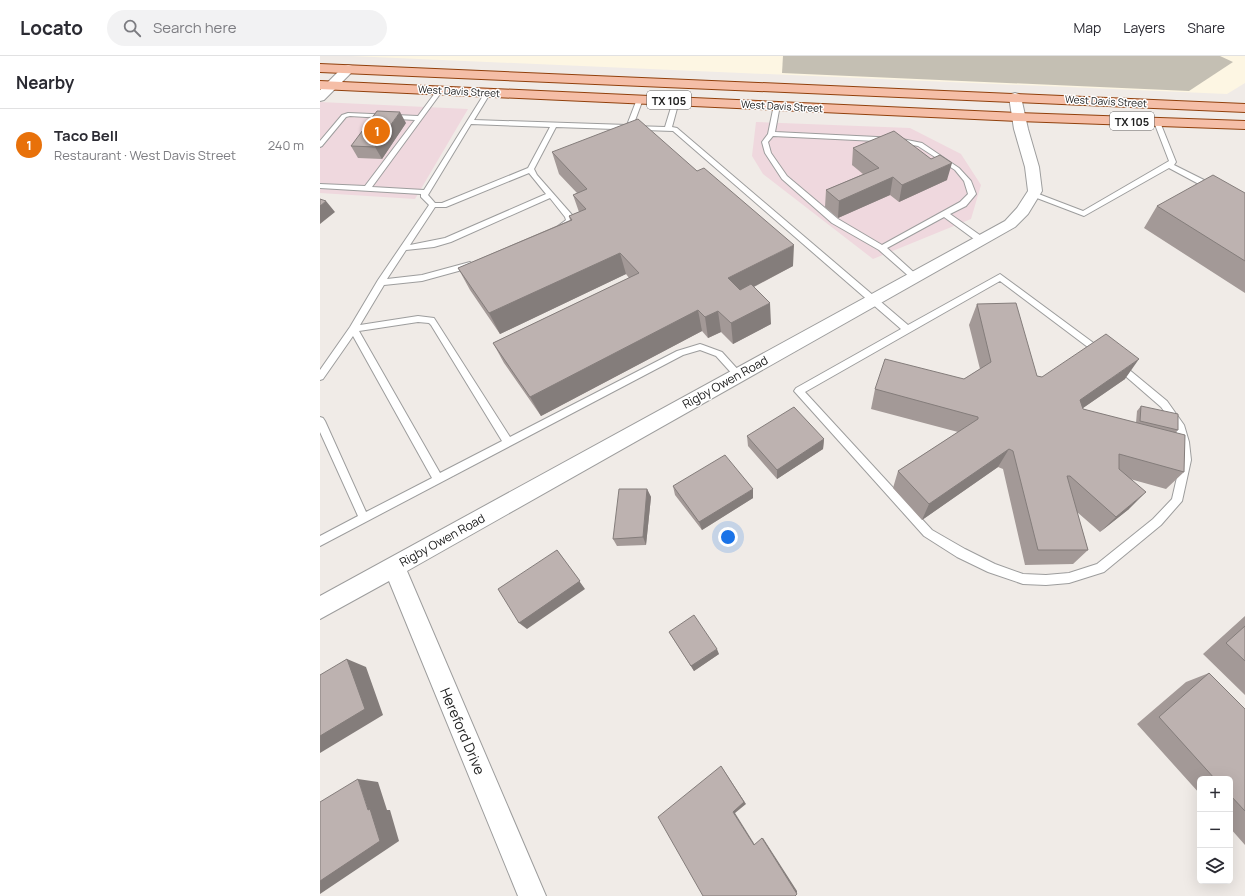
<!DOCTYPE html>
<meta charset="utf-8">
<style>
body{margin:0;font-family:Manrope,sans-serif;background:#f2f2f3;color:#2b2b33}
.controls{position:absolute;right:12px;bottom:12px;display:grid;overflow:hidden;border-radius:6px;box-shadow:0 4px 16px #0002}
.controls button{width:36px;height:36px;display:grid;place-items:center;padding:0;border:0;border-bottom:1px solid #e1e1e2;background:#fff;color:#2b2b33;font:20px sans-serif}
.you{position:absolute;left:408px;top:481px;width:14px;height:14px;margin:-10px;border:3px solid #fff;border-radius:50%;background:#1a73e8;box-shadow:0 0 0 6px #1a73e833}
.badge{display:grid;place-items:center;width:26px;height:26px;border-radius:50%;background:#0b8043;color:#fff;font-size:13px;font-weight:700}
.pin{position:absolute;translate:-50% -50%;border:2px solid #fff;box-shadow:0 1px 4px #0006}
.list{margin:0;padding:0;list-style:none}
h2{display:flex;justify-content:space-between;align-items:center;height:52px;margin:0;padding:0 16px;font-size:17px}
h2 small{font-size:13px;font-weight:400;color:#7c7c81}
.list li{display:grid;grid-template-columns:26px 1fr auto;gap:12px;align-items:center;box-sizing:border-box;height:72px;padding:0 16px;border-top:1px solid #e1e1e2}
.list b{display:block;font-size:15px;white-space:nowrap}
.list p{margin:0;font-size:13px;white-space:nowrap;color:#7c7c81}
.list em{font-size:13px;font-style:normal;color:#7c7c81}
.icon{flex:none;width:22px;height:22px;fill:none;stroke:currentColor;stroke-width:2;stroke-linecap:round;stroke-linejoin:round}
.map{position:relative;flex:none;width:925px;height:840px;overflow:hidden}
header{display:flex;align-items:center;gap:24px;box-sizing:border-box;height:56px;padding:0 20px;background:#fff;border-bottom:1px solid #e1e1e2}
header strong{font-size:19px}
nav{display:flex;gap:22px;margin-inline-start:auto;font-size:14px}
.search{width:280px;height:36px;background:#f2f2f3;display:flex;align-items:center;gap:10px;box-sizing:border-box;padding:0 14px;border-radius:22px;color:#7c7c81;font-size:15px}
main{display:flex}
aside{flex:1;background:#fff}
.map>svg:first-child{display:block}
</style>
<header>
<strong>Locato</strong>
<div class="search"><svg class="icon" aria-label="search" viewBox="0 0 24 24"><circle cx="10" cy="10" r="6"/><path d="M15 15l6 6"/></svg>Search here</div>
<nav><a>Map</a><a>Layers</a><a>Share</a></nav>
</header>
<main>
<aside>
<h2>Nearby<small></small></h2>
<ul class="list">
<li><span class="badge" style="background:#e8710a">1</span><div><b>Taco Bell</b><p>Restaurant · West Davis Street</p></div><em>240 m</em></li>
</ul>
</aside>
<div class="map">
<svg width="925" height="840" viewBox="0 0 925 840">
<rect width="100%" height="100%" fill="#f0ebe7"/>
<path fill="#efd8de" d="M 0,46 L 148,53 L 95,143 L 0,137 Z
M 436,66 L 590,72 L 641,98 L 661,129 L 651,163 L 553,203 L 443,118 L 432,100 Z"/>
<path fill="#fdf6e3" d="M 31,0 L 925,0 L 925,27 L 907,38 Z"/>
<path fill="#c4bfb3" d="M 463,0 L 900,0 L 913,6 L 869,35 L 462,17 Z"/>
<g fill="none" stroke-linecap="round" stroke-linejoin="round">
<defs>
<path id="service" d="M 118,33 L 123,34 L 52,131 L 104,134 L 166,35 L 171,36 L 154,64 L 307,69 L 317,43 L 320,41 L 323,43 L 313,70 L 345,71 L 353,45 L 356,43 L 359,45 L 352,71 L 357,72 L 588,269 L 680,218 L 783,294 L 784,296 L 783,298 L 777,298 L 680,225 L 485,336 L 612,474 L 645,493 L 675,508 L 703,518 L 726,519 L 749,517 L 777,508 L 833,463 L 852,443 L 861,404 L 859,386 L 855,370 L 841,351 L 795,311 L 794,309 L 798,306 L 801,307 L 847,345 L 864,369 L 869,386 L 871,404 L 862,445 L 841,469 L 784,516 L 749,527 L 726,529 L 703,528 L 668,516 L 637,501 L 604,480 L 474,335 L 476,332 L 581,273 L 353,75 L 236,71 L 214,113 L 217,119 L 253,160 L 254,164 L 247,172 L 238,175 L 234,173 L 246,164 L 245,161 L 230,142 L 131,186 L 114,191 L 86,194 L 67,223 L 102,219 L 150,206 L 154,209 L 153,211 L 102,225 L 64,229 L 40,269 L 98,260 L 114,262 L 190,381 L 357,295 L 380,288 L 383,289 L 402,296 L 421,317 L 423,319 L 421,321 L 415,321 L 396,300 L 380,294 L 363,299 L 0,490 L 0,480 L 38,460 L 0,376 L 0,361 L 3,362 L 5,365 L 46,456 L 112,422 L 33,280 L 3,323 L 0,324 L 0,314 L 30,271 L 58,224 L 109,149 L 101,141 L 101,138 L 0,132 L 0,128 L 45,130 L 95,64 L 30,60 L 26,61 L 2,90 L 0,91 L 0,85 L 22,59 L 28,57 L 98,60 ZM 151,68 L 230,71 L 208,112 L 122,147 L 115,147 L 108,139 ZM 209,117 L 226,138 L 125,182 L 90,189 L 115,151 L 126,151 ZM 98,266 L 109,267 L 111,269 L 182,385 L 120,417 L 39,275 Z
M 457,47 L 460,49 L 455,76 L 577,82 L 602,87 L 639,112 L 651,125 L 656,138 L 646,150 L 630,158 L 664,182 L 664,186 L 658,186 L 624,161 L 567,192 L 599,221 L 598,223 L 592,223 L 559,194 L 512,167 L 462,123 L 445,97 L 442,86 L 448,78 L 454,49 ZM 453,80 L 577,86 L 598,90 L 635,114 L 644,125 L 648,138 L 640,146 L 562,189 L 518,163 L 467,120 L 451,97 L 448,86 Z
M 837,64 L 840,66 L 856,106 L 854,109 L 896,130 L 896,134 L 890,134 L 849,112 L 764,160 L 709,139 L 710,137 L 716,137 L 763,155 L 849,105 L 834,66 Z"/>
<path id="minor" d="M 28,9 L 32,10 L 34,13 L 32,16 L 4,44 L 0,45 L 0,34 L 24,10 Z
M 695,37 L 699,38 L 701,41 L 708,73 L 719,111 L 722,135 L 708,158 L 695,171 L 87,515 L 226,840 L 198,840 L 69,525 L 0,563 L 0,540 L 685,165 L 697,152 L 708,135 L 705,111 L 694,73 L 689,41 L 691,38 Z"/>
<path id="primary" d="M 0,8 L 925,48 L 925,56 L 0,16 Z
M 0,25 L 698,57 L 925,65 L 925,73 L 698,65 L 0,33 Z"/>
</defs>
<use href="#service" stroke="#9d9d9d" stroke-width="2"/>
<use href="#minor" stroke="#9d9d9d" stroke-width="2"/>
<use href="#primary" stroke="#91400c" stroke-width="2"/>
<use href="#service" fill="#fff" fill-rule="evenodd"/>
<use href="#minor" fill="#fff" fill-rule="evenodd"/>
<use href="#primary" fill="#f5bea7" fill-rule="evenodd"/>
</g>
<path fill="#a39997" d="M 86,67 L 62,103 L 38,102 L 31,90 Z
M 533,92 L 627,124 L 579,146 L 570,139 L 518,162 L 505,151 L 506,134 L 543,118 L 532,109 Z
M 232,96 L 473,210 L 434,231 L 451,268 L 413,288 L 401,276 L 388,282 L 382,275 L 221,360 L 184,307 L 173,287 L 309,222 L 306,218 L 180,278 L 150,234 L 138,212 L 250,164 L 249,160 L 259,156 L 253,139 L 257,137 L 239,118 Z
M 925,137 L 925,237 L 824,172 L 837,150 Z
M 657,248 L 717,320 L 722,321 L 805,323 L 763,352 L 763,353 L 816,367 L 817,355 L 821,350 L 858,374 L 855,377 L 864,416 L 846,433 L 810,423 L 809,453 L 780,476 L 757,456 L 768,494 L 753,508 L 705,509 L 683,413 L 678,411 L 602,464 L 573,432 L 578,415 L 638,376 L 551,353 L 555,333 L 644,323 L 660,313 L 649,269 Z
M 427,380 L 504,383 L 503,393 L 457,423 L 428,390 Z
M 353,430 L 433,442 L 382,474 L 355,439 Z
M 327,433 L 331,441 L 326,489 L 297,490 L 293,483 Z
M 925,560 L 925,639 L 883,598 Z
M 349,576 L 399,598 L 374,615 Z
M 889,617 L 925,653 L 925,789 L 910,772 L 910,723 L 880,723 L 880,738 L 817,668 L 866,626 Z"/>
<path fill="#847d7b" d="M 80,56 L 86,67 L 62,103 L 55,91 Z
M 632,107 L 627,124 L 579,146 L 582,129 Z
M 573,121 L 570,139 L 518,162 L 519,145 Z
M 6,145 L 15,156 L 0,168 L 0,150 Z
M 474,189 L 473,210 L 410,243 L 408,222 Z
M 300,197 L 306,218 L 180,278 L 169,257 Z
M 450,247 L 451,268 L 413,288 L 411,267 Z
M 378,254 L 382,275 L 221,360 L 210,341 Z
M 398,255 L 401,276 L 388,282 L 385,261 Z
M 819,303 L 805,323 L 747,363 L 760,344 Z
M 504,383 L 503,393 L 457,423 L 457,414 Z
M 689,393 L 678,411 L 602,464 L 609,448 Z
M 327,433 L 331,441 L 326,489 L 323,481 Z
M 433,433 L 433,442 L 382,474 L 379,466 Z
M 826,436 L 809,453 L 780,476 L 796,461 Z
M 237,494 L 265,533 L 207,573 L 199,567 Z
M 397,593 L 399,598 L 374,615 L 371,610 Z
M 27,603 L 46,611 L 63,659 L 0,697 L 0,680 Z
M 401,710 L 426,748 L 415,757 L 435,789 L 434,789 L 413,756 Z
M 38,723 L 58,726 L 67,754 L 70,754 L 79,785 L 0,838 L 0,825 L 48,754 Z
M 442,782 L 443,782 L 477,835 L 477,838 Z"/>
<path fill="#bdb2b0" stroke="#847d7b" d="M 57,55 L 80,56 L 55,91 L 31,90 Z
M 318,63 L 377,115 L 384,112 L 474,189 L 408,222 L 420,234 L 431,228 L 450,247 L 411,267 L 398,255 L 385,261 L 378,254 L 210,341 L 173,287 L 319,217 L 300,197 L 169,257 L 138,212 L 252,164 L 249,160 L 266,153 L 253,139 L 267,133 L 232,96 Z
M 574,75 L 611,103 L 620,99 L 632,107 L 582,129 L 573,121 L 519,145 L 506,134 L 559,112 L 533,92 Z
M 893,119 L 925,137 L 925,205 L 837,150 Z
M 0,143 L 6,145 L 0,150 Z
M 696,247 L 717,320 L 722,321 L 786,278 L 819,303 L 760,344 L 763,353 L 865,379 L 864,416 L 799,398 L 799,413 L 826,436 L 796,461 L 750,420 L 747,420 L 768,494 L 718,494 L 693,395 L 689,393 L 609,448 L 578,415 L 658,363 L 658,361 L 555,333 L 565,303 L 644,323 L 671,306 L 657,248 Z
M 821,350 L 858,358 L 858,374 L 820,365 Z
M 474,351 L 504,383 L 457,414 L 427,380 Z
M 405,399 L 433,433 L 379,466 L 353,430 Z
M 299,433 L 327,433 L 323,481 L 293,483 Z
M 237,494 L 260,525 L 199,567 L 178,533 Z
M 374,559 L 397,593 L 371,610 L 349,576 Z
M 925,570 L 925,605 L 906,587 Z
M 27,603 L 45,653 L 0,680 L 0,619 Z
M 889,617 L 925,653 L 925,755 L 910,739 L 910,723 L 895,723 L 839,661 Z
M 401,710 L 424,746 L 413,756 L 434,789 L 442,782 L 477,838 L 475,840 L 383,840 L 338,761 Z
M 38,723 L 48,754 L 50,753 L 60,785 L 0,825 L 0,746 Z"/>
<g text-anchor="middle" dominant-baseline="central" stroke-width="3" stroke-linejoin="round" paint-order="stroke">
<g font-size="10" fill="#202020" stroke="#fff">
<text transform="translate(139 35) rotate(3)">West Davis Street</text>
<text transform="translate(786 45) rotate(3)">West Davis Street</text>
<text transform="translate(462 50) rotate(3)">West Davis Street</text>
</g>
<g fill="#fff" stroke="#636363" stroke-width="1">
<rect x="327" y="35" width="44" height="18" rx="3"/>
<rect x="790" y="56" width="44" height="18" rx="3"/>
</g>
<g font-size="11" font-weight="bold" fill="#202020">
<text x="349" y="44">TX 105</text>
<text x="812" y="65">TX 105</text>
</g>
<g font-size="12" fill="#202020" stroke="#fff">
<text transform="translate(405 326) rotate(-29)">Rigby Owen Road</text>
<text transform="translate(122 484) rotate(-29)">Rigby Owen Road</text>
</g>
<g font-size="14" fill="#202020" stroke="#fff">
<text transform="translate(143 675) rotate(67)">Hereford Drive</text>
</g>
</g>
</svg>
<div class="controls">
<button>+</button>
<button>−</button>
<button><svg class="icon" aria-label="layers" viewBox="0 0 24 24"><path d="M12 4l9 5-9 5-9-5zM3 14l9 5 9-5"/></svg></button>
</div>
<div class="you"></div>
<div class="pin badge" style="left:57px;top:75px;background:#e8710a">1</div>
</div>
</main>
